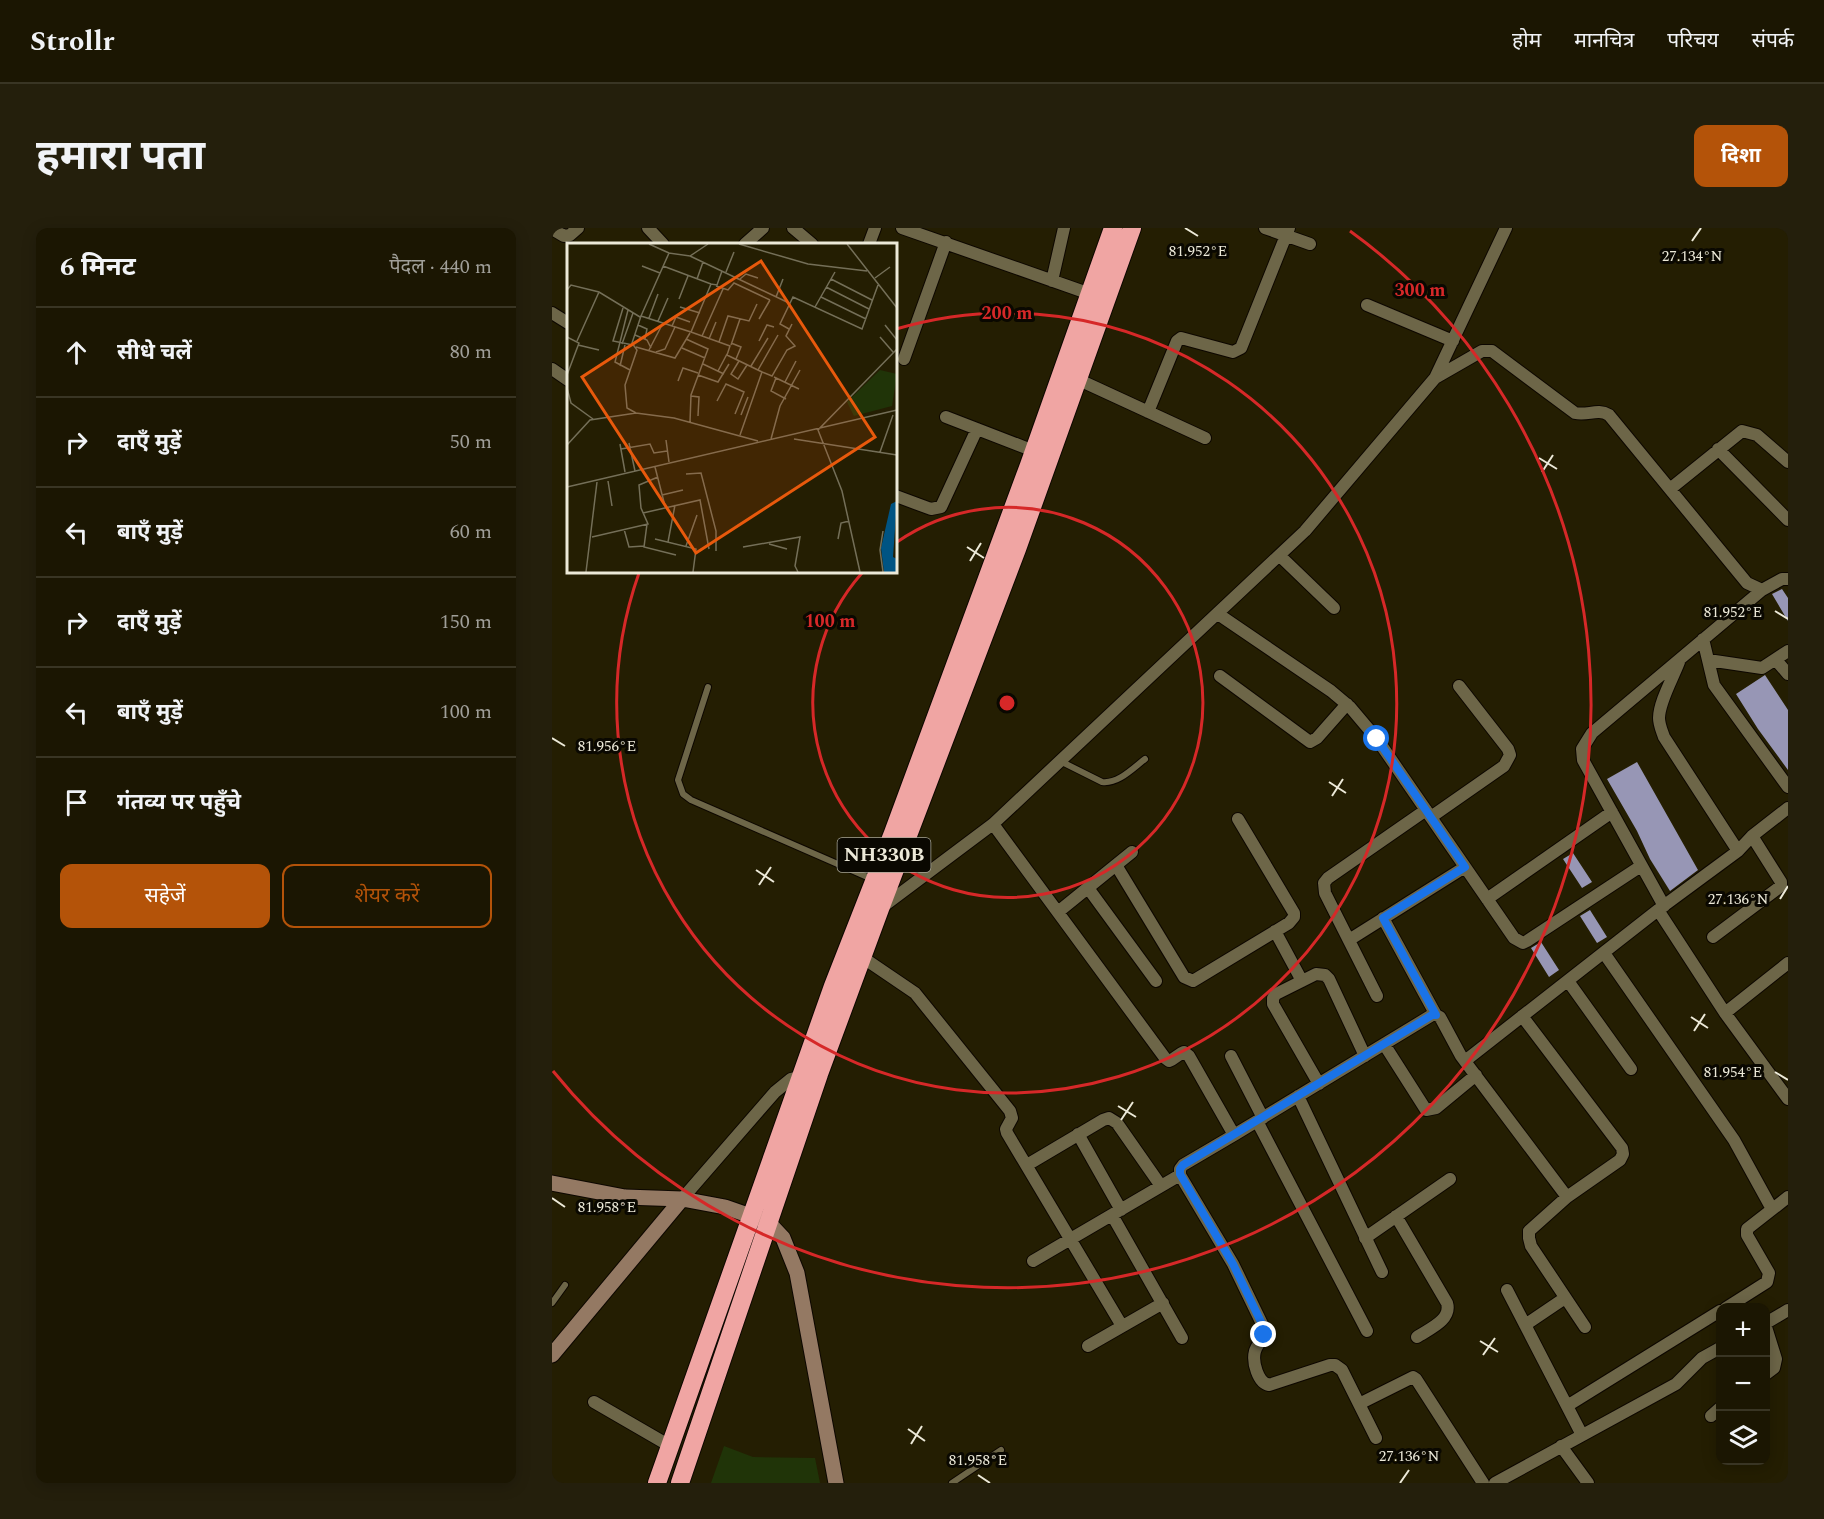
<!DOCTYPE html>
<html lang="hi">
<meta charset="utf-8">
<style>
body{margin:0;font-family:Spectral,"Noto Sans Devanagari",serif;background:#241f0c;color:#f1f3f6}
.controls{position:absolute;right:18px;bottom:18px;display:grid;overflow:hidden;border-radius:12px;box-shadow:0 3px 15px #0003}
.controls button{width:54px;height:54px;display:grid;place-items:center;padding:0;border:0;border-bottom:2px solid #393524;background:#1b1602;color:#f1f3f6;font:30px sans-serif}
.stop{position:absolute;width:18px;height:18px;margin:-14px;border:4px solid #1a73e8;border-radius:50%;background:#fff}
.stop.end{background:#1a73e8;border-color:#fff;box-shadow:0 2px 6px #0008}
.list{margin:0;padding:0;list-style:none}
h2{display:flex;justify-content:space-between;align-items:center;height:78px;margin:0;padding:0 24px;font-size:26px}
h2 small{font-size:20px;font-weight:400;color:#a09f99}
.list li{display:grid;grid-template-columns:39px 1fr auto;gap:18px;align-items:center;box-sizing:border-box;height:90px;padding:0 24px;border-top:2px solid #393524}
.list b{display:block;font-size:22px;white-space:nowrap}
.list em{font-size:20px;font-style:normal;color:#a09f99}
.actions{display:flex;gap:12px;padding:18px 24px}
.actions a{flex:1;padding:14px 0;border:2px solid #b45309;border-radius:12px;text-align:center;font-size:21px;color:#b45309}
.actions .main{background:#b45309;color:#fff}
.icon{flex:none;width:33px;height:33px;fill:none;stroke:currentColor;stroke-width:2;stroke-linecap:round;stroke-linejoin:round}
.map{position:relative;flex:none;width:1236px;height:1255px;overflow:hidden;border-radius:12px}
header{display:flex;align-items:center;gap:36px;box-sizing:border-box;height:84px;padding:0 30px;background:#1b1602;border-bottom:2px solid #393524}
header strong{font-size:28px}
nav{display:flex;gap:33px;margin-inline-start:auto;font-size:21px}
.intro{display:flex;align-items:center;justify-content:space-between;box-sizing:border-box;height:144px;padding:0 36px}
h1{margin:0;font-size:42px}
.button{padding:15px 27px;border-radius:12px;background:#b45309;color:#fff;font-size:21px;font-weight:700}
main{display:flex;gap:36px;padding:0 36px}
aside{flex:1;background:#1b1602;border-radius:12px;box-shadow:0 3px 15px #0003}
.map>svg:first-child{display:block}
</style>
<header>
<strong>Strollr</strong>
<nav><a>होम</a><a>मानचित्र</a><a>परिचय</a><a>संपर्क</a></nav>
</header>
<div class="intro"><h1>हमारा पता</h1><a class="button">दिशा</a></div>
<main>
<aside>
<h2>6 मिनट<small>पैदल · 440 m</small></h2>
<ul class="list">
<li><svg class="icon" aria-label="ahead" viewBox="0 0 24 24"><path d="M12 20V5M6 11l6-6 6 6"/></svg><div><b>सीधे चलें</b></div><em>80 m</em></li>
<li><svg class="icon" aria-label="right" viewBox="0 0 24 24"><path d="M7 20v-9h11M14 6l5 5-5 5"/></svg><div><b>दाएँ मुड़ें</b></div><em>50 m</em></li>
<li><svg class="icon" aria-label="left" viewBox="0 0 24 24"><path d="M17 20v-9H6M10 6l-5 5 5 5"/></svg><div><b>बाएँ मुड़ें</b></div><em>60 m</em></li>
<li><svg class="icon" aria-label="right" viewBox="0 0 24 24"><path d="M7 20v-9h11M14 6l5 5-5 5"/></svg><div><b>दाएँ मुड़ें</b></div><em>150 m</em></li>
<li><svg class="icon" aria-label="left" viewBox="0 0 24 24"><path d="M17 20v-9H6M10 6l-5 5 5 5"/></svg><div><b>बाएँ मुड़ें</b></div><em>100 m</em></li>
<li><svg class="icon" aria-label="arrive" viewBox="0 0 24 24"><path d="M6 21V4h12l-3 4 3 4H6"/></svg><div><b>गंतव्य पर पहुँचे</b></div></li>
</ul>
<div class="actions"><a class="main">सहेजें</a><a>शेयर करें</a></div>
</aside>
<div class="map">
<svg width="1236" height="1255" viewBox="0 0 1236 1255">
<rect width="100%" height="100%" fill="#241e02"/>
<path fill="#203408" d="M 172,1218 L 201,1229 L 263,1230 L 268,1255 L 159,1255 Z"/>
<path fill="#9796b5" d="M 1230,361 L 1236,370 L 1236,393 L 1220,366 Z
M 1213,447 L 1236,482 L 1236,542 L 1206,501 L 1184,466 Z
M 1085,534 L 1146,642 L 1118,663 L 1098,631 L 1085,603 L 1055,551 Z
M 1021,625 L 1040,654 L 1030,660 L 1011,631 Z
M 1038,682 L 1055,709 L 1045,715 L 1028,688 Z
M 989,714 L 1007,742 L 997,749 L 979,720 Z"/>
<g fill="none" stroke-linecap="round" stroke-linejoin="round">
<defs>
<path id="lane" d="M 156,459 L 126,552 L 131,566 L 139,572 L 320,651
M 508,533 L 550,554 C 566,556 580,541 593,531
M 0,1075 L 13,1057
M 400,1255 L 449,1222"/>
<path id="street" d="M 96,0 L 111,16
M 241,0 L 260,16
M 350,0 L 544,68
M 713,0 L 758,16
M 0,1 L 12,8 L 18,7 L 26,0
M 193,16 L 211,0
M 317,16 L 323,0
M 500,53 L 512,0
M 815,77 L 901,113
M 0,85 L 16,95
M 352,131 L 394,14
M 0,141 L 16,152
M 883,150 L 930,123 L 940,123 L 1023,185 C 1036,188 1045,180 1057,187 L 1195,355 L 1210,362 L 1230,351 L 1236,351
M 525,151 L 653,210
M 596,184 L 625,113 L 629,110 L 681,124 L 689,120 L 737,0
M 394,189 L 482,223
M 1166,221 L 1236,292
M 1118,261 L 1190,203 L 1205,207 L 1236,234
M 344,268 L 379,281 L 389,279 L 425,201
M 728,328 L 782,380
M 666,386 L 779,463 L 798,479 L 825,511 L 962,710 L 971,715 L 975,713 L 1089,638
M 1151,411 L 1162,457 L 1236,559
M 1156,432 L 1210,440 L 1236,423
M 1224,432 L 1236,446
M 1127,434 C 1121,450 1107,474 1107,490 C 1107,497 1110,503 1112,509 L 1186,623
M 668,448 L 758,514 L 765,510 L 795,476
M 1236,580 L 1200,608 L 1186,623 L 1106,682 L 1173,785 L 1236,871
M 879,589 L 952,538 L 958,527 L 956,521 L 907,458
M 441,596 L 613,830 L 617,833 C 623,831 626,826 632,824 L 637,828 L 682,907 L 880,787 L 884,787 L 888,789 L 909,828 L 913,831 L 918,829 L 1106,682
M 564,637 L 632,749 L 641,753 L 737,695 L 742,689 L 742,685 L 686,591
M 536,660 L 604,753
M 935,671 L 1060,584
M 1112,678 L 1031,532 L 1030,521 L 1040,505 L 1210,362
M 329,680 L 441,596 L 753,303 L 883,150 L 954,0
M 506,684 L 580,624
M 831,690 L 884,787
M 723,703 L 750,753
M 1161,709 L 1229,658 L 1229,654 L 1200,608
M 797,712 L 913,639
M 1052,725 L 1182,912 L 1220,981
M 310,729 L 363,765 L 458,883 L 460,890 L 454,901 L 455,905 L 570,1098
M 1016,753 L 1079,841
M 825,768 L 773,665 L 772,655 L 776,650 L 874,582
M 1173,785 L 1236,735
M 970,788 L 1070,920 L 1071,926 L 1068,932 L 1015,969 L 977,1003 L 977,1010 L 979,1018 L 1033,1099
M 832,816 L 874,882 L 884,880 L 924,847
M 679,828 L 711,890
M 909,828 L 1015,969
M 767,856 L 721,776 L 721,770 L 724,766 L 764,746 L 773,747 L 777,751 L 813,828
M 746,868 L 830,1044
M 705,893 L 815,1103
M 526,906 L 569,982
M 682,907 L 631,937 L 628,941 L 628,947 L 681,1036 L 712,1100 C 713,1110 706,1114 703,1123 C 700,1134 706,1155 717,1157 L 778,1137 L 783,1137 L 790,1142 L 824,1210
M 475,937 L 551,892 L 557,890 L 565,895 L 609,958
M 130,971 L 223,864 L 239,851 L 249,849
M 560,987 L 630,1110
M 844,988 L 895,1075 C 900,1092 877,1101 865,1109
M 813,1010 L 898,951
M 481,1033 L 628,947
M 955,1062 L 1030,1207
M 1174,1080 L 1215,1054 L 1217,1045 L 1195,1007 L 1195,1001 L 1236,969
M 1214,1095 L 1236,1082
M 973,1097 L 1013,1070
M 1214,1099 L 1224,1131 L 1222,1140 L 1214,1146
M 536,1118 L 611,1075
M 42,1174 L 118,1218
M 807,1176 L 861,1149 L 864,1151 L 931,1255
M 1015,1178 L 1168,1083
M 1159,1188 L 1168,1180
M 1009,1218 L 1036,1255
M 943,1255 L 1124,1156 L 1150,1130 L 1168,1120"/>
<path id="secondary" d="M 0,955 L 73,969 L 130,971 L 173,979 L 216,994 L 231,1010 L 245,1045 L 284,1255
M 0,1127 L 130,971"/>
<path id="highway" d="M 105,1255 L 281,758 L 341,605 L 477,237 L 561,0
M 128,1255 L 267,846 L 328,681 L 465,321 L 580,0"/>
</defs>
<use href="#lane" stroke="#0d0700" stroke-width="8"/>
<use href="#street" stroke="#0d0700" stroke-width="14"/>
<use href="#secondary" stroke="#0d0700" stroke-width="17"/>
<use href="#highway" stroke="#0d0700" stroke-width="20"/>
<use href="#lane" stroke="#6d6648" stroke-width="6"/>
<use href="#street" stroke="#6d6648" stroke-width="12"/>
<use href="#secondary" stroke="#947963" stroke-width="15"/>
<use href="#highway" stroke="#f0a5a3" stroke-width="18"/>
</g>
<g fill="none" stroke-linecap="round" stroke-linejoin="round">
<path stroke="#1a73e8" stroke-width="8" d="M 712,1107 L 712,1100 L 681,1036 L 628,946 L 628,941 L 631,937 L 880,787 L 884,787 L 831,690 L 913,639 L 825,511"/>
</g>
<path fill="none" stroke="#ece9d8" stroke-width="2" d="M 633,0 L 646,8M 1140,13 L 1149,0M 987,230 L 1005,241M 990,244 L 1001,227M 415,319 L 432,330M 418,333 L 429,315M 1223,383 L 1236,391M 0,510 L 13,518M 777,554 L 794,565M 780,568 L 791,551M 204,642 L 222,654M 207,657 L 219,639M 1228,671 L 1236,658M 1139,789 L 1156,800M 1142,803 L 1153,786M 1223,844 L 1236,852M 566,878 L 584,889M 569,892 L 581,874M 0,970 L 13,979M 928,1113 L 946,1124M 931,1127 L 943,1110M 356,1201 L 373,1213M 359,1216 L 370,1198M 426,1247 L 438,1255M 848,1255 L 857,1242"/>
<g fill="none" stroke="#d62828" stroke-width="3">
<path d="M345 314A195 195 0 1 1 310 345"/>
<path d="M344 101A390 390 0 1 1 87 345"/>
<path d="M798 3A584 584 0 1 1 1 843"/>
</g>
<g text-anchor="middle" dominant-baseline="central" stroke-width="6" stroke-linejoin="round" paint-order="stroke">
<rect fill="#0a0801" stroke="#a8a698" stroke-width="1.5" x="285.5" y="610" width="93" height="34" rx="4.5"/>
<g font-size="20" font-weight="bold" fill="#ece9d8">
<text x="332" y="627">NH330B</text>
</g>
</g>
<g transform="translate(15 15)">
<rect width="330" height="330" fill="#241e02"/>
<path d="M 313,127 L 330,131 L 325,163 L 287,173 L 280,159 Z" fill="#203408"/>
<path d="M 330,258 L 326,314 L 330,316 L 330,329 L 317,329 L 314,305 L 324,261 Z" fill="#005483"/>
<path fill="none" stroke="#746f58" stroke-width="1.5" d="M 82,1 L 102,10M 172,1 L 241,21 L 300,28M 280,1 L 330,65M 123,13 L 222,60M 75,23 L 93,30M 96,23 L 144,41M 159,29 L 167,9M 308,35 L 323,24M 130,36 L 136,19M 173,36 L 179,31 L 191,35M 264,36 L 305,57M 149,43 L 161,47 L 167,40 L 203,57M 259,44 L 302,66M 0,47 L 4,42 L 32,49 L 73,74M 209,54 L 216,36M 254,54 L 299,76M 112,56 L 121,33M 113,64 L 133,70M 248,64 L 268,29M 56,65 L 46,98 L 66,102M 61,67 L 48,119 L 63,127M 74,73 L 102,10 L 123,13 L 141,1M 82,75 L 91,51M 192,76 L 203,57M 91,78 L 101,55M 71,82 L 80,86 L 78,96M 318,82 L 330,97M 105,83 L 109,74 L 123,79M 222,86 L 213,81 L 226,54 L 295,86 L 311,42M 124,89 L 163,103 L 160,112 L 195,129 L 173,192M 68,92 L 80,97 L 84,105M 135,93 L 156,46M 0,94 L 12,100 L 0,132M 313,94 L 326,109M 119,96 L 141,106 L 124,152 L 123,179M 142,96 L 149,79M 10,98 L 32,49M 192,98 L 200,82 L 207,84M 152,99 L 161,73 L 182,78 L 190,61M 164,100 L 174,104 L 169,116M 55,101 L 66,70M 11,102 L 32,107M 164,102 L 173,76M 69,104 L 108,115 L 123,90M 115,105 L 138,115M 82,107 L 96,80M 89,109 L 98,106 L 108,84M 172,118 L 164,131 L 171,136 L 180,122M 136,121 L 157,131M 53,123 L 58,102M 184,123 L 201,95M 191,127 L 211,92M 151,128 L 160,111M 195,129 L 205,133 L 220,107 L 228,103 L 219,93 L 225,81M 131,132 L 151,139 L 162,121M 207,134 L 232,146M 209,135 L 204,148 L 219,156M 111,138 L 116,125 L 131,130M 218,139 L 229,118M 0,145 L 4,160 L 26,176M 124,153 L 132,154 L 131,173M 150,158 L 159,141 L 177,149 L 168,171M 69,170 L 60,165 L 58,142 L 70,107 L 65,100 L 74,73 L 124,89 L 144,41 L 150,42 L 155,28M 174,172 L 181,154M 204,196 L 213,163 L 233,127M 227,196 L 330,212M 99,197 L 102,219M 62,200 L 68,228M 53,201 L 58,229M 0,202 L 23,177 L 69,170 L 107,175 L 191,198M 54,206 L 83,201 L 87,210 L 100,208M 313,209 L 326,172M 88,224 L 98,263M 119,231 L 134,230 L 149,288 L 149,308M 41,238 L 45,263M 0,244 L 330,167M 95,252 L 116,247M 76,270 L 133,257 L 142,306M 80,281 L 77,304 L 109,312M 57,286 L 62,304 L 77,303M 316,288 L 313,307 L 316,329M 25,294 L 81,281 L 74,265 L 72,242 L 91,234M 88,296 L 129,306 L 126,329M 271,296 L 274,280 L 282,278M 101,299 L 108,262M 202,301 L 220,306M 119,303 L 130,272M 176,304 L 233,294 L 228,323 L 231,329M 19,329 L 30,239M 293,329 L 275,248 L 251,187 L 330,106"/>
<path fill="#e8590c" fill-opacity="0.15" stroke="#e8590c" stroke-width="3" d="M 194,18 L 308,194 L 129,310 L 15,134 Z"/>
<rect width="330" height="330" fill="none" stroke="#ece9d8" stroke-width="3"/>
</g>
<g font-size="15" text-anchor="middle" fill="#ece9d8" stroke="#0a0801" stroke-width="6" stroke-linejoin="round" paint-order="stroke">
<text x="646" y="28">81.952°E</text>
<text x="1140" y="33">27.134°N</text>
<text x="1181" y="389">81.952°E</text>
<text x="55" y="523">81.956°E</text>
<text x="1186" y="676">27.136°N</text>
<text x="1181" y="849">81.954°E</text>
<text x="55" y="984">81.958°E</text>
<text x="857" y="1233">27.136°N</text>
<text x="426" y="1237">81.958°E</text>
</g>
<circle cx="455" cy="475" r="9" fill="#d62828" stroke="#0a0801" stroke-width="3"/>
<g font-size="18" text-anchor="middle" font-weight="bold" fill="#d62828" stroke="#0a0801" stroke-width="6" stroke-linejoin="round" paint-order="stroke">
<text x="868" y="68">300 m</text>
<text x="455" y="91">200 m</text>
<text x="278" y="399">100 m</text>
</g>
</svg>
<div class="controls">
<button>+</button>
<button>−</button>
<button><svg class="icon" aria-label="layers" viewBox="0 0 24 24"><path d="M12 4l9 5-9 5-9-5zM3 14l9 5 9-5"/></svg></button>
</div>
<div class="stop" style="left:825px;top:511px"></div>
<div class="stop end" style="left:712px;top:1107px"></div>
</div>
</main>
